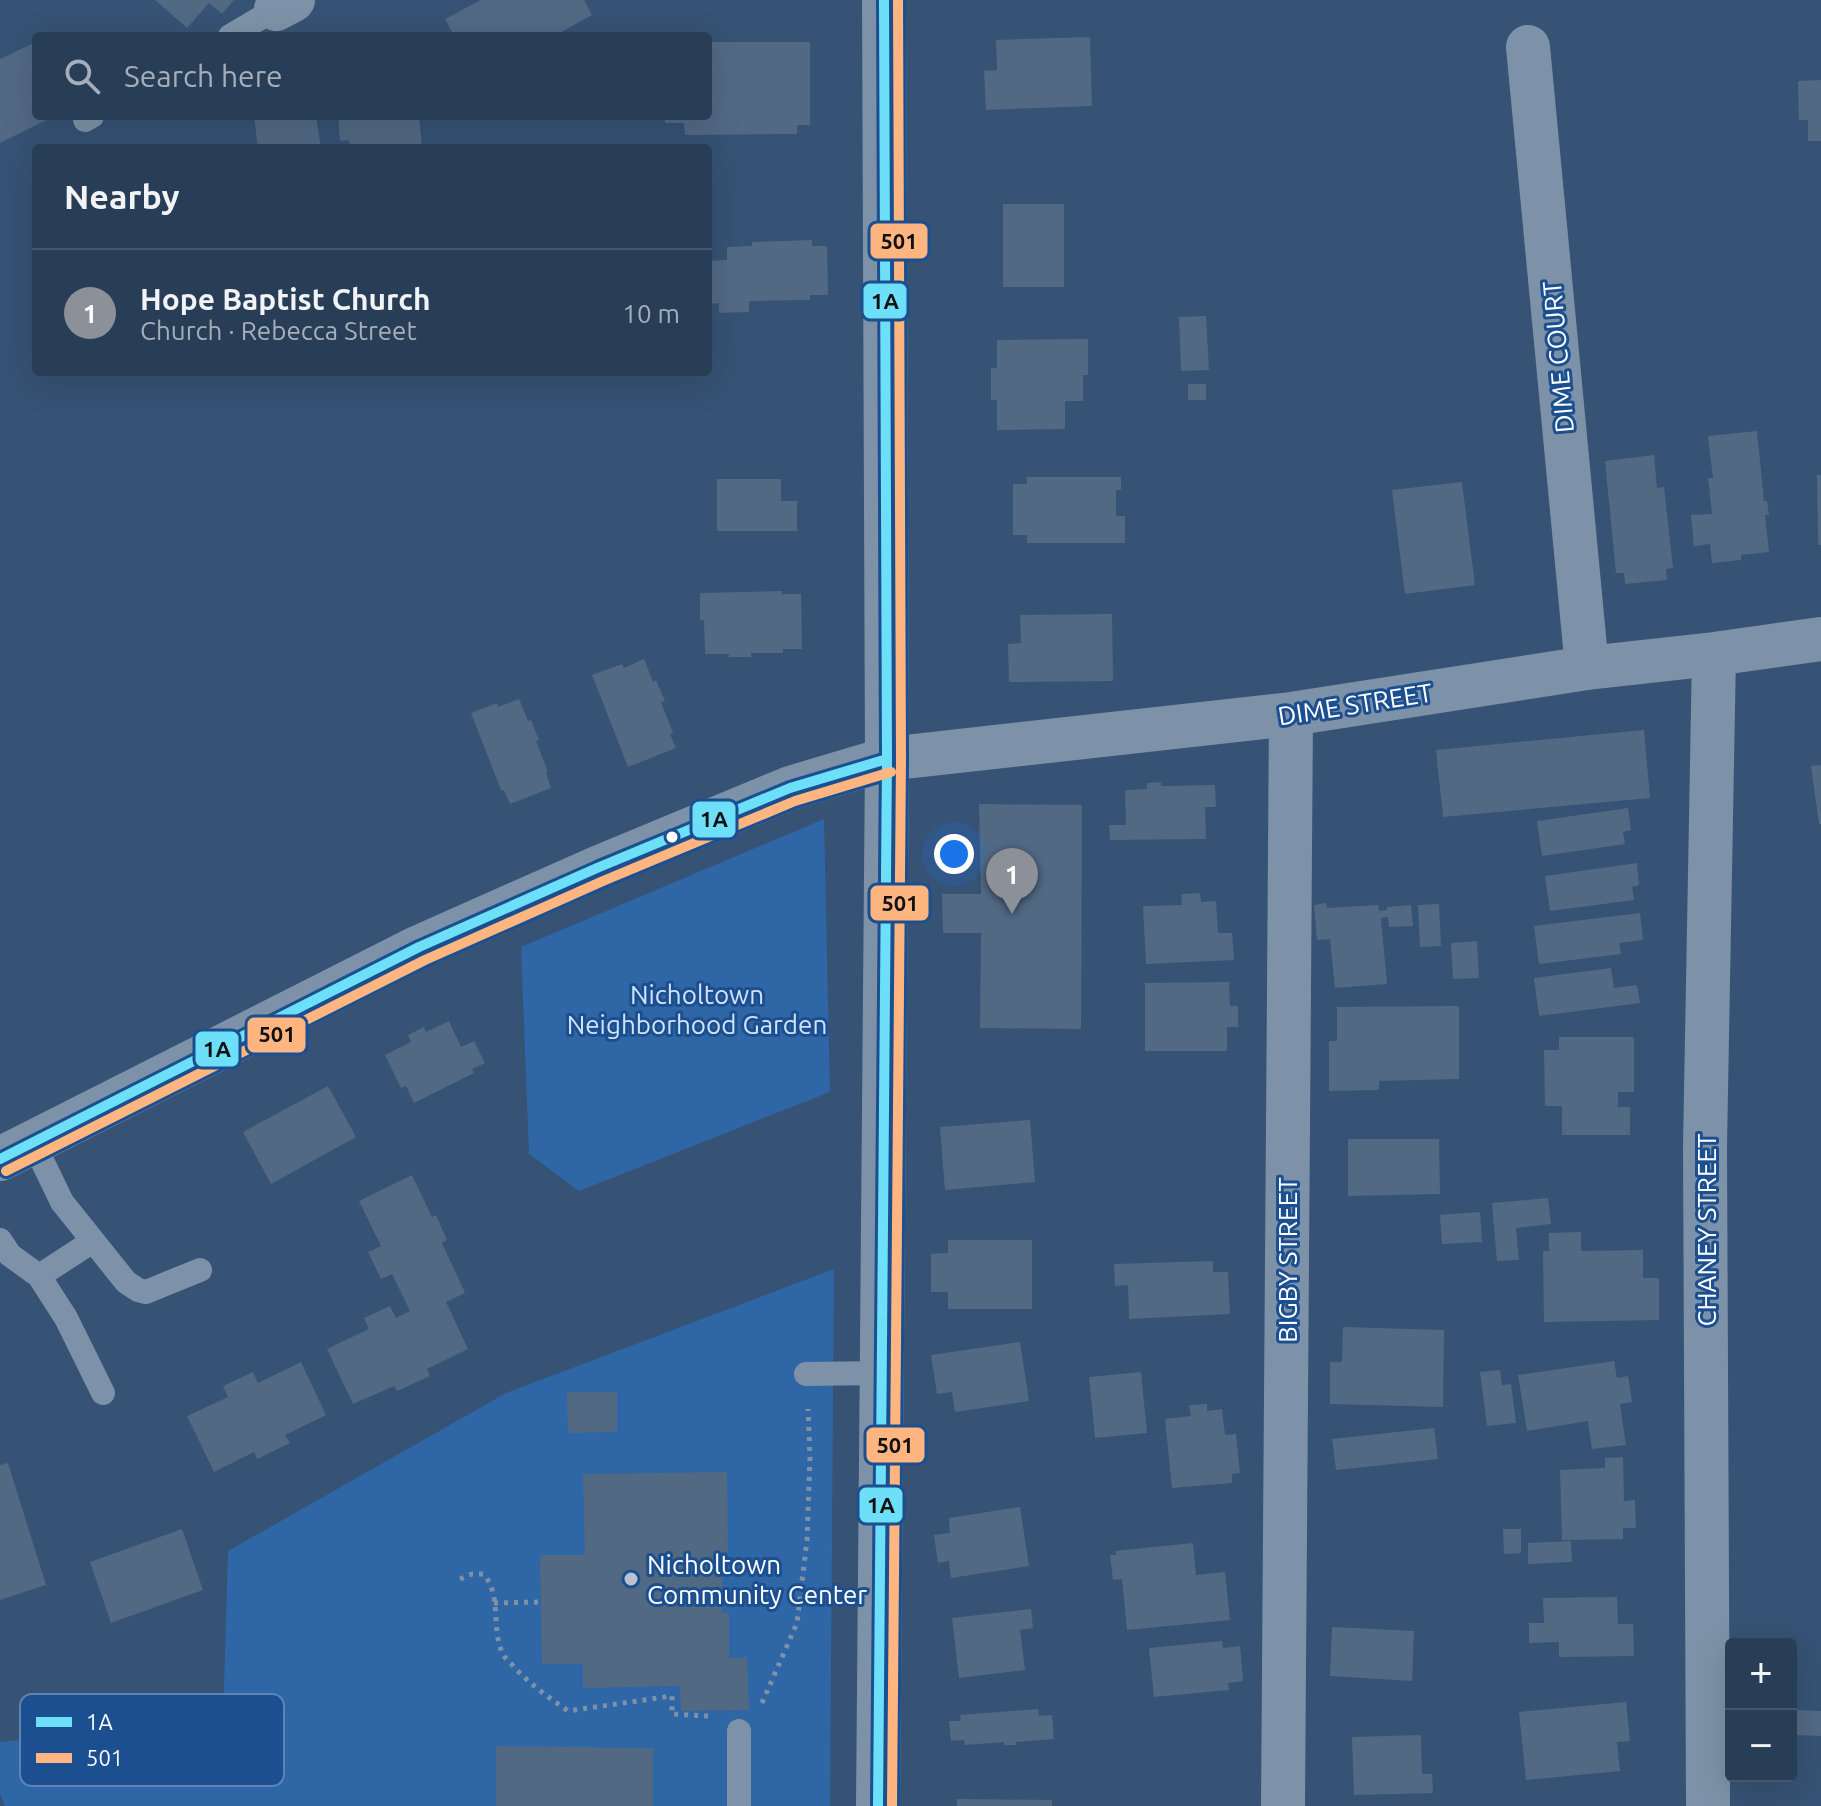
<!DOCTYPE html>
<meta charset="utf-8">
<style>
body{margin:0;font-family:Ubuntu,sans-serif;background:#344961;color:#f1f3f6}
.controls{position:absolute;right:24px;bottom:24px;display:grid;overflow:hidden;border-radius:8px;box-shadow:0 8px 32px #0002}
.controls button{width:72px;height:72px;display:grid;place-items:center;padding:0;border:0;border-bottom:2px solid #44576d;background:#283e57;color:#f1f3f6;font:40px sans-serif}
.you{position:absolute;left:954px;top:854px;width:28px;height:28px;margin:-20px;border:6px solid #fff;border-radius:50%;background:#1a73e8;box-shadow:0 0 0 12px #1a73e833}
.badge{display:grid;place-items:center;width:52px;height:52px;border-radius:50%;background:#8c9099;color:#fff;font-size:26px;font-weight:700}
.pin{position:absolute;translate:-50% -66px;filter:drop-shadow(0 2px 4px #0008)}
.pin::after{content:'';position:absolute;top:42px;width:28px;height:24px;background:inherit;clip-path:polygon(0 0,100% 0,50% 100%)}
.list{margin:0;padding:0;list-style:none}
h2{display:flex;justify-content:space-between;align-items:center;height:104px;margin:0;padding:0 32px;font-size:34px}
h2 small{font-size:26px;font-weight:400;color:#a5aeba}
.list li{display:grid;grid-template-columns:52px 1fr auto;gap:24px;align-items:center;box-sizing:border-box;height:128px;padding:0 32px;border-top:2px solid #44576d}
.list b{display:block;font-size:30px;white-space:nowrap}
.list p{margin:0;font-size:26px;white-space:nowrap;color:#a5aeba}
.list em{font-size:26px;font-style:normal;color:#a5aeba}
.icon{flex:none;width:44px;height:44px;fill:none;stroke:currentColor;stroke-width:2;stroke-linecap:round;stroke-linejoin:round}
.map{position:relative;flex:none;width:1821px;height:1806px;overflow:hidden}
.search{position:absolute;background:#283e57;box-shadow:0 8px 32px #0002;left:32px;top:32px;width:680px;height:88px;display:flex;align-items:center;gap:20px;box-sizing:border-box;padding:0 28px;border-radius:8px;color:#a5aeba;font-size:30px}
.panel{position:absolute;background:#283e57;box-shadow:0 8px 32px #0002;left:32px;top:144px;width:680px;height:232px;border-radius:8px}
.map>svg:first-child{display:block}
</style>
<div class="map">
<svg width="1821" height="1806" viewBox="0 0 1821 1806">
<rect width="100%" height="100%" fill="#365274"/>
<path fill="#2f66a5" d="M 824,819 L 830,1092 L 579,1191 L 529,1154 L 521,947 Z
M 834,1269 L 830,1806 L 5,1806 L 0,1794 L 0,1742 L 223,1720 L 228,1551 L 506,1393 Z"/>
<path fill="#526984" d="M 155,0 L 234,0 L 222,14 L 209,3 L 187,28 Z
M 481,0 L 584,0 L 592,15 L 554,36 L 454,36 L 445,19 Z
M 1090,37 L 1092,106 L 986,110 L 984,71 L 997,70 L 996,40 Z
M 36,42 L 36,116 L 54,116 L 0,143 L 0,59 Z
M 708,42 L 810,42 L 810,125 L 797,125 L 797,134 L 685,135 L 684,123 L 665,123 L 665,116 L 708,116 Z
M 1821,80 L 1821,141 L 1808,141 L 1808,120 L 1799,120 L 1798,81 Z
M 254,116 L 316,116 L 321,148 L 258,148 Z
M 338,116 L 419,116 L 422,147 L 350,148 L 349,140 L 340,141 Z
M 1003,204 L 1064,204 L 1064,287 L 1003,287 Z
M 812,240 L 812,246 L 827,246 L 828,295 L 810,295 L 810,300 L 749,301 L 749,312 L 719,313 L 719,303 L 708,304 L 708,261 L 727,260 L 727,247 L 752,246 L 752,242 Z
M 1206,316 L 1209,370 L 1181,371 L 1179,317 Z
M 1088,339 L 1088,375 L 1083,375 L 1083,401 L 1065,401 L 1065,429 L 997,430 L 997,400 L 991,400 L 991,368 L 997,368 L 997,340 Z
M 1188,384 L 1206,384 L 1206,400 L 1188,400 Z
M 1757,431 L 1764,501 L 1767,501 L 1769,515 L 1765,515 L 1769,552 L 1741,555 L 1741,560 L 1712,563 L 1710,544 L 1694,546 L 1691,515 L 1712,514 L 1708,478 L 1713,478 L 1708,436 Z
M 1654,455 L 1657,488 L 1664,487 L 1673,568 L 1666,569 L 1667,580 L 1625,584 L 1624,573 L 1616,573 L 1605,461 Z
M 1817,475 L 1821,475 L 1821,545 L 1818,545 Z
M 1027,477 L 1121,477 L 1121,490 L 1116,490 L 1116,516 L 1125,516 L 1125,543 L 1027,543 L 1027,535 L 1013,535 L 1013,484 L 1027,484 Z
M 717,479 L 781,479 L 781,501 L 797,501 L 797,531 L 717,531 Z
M 1462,482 L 1475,585 L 1405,594 L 1392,490 Z
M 782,591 L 782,594 L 801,594 L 802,649 L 783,649 L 783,653 L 751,653 L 751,657 L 729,657 L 729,654 L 705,654 L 704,620 L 700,620 L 700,593 Z
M 1112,614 L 1113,681 L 1009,682 L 1008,644 L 1021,643 L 1020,615 Z
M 644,659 L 653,682 L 656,680 L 665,701 L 661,702 L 673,733 L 670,734 L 676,748 L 628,767 L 592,675 L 622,664 L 624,668 Z
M 519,699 L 528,721 L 531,720 L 539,740 L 536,741 L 548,772 L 546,773 L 551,788 L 510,804 L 504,790 L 501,790 L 471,713 L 497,703 L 498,707 Z
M 1644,730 L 1650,798 L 1443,817 L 1436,750 Z
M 1821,765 L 1821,824 L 1819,824 L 1811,766 Z
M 1161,782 L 1161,786 L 1215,785 L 1216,807 L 1205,807 L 1206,839 L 1110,840 L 1109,825 L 1126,825 L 1125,790 L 1147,789 L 1147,783 Z
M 979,804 L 1082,805 L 1081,1029 L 980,1028 L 981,933 L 943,933 L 942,894 L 981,894 Z
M 1628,808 L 1631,830 L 1623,832 L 1625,844 L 1542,856 L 1537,821 Z
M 1637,863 L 1639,885 L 1632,887 L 1634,900 L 1550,911 L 1545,876 Z
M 1200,893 L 1201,902 L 1216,901 L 1218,933 L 1232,933 L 1234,960 L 1146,964 L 1143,906 L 1182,905 L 1181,894 Z
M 1326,903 L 1327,908 L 1378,905 L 1379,911 L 1387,910 L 1387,907 L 1411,905 L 1413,926 L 1389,927 L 1388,917 L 1381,918 L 1387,984 L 1335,988 L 1330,939 L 1317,940 L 1314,905 Z
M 1439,904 L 1441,946 L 1420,947 L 1418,905 Z
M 1640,913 L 1643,940 L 1619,943 L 1621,954 L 1539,964 L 1534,926 Z
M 1477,941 L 1479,978 L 1453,979 L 1451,943 Z
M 1611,968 L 1614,988 L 1637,985 L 1640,1003 L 1539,1016 L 1534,978 Z
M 1229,982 L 1230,1006 L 1238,1006 L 1238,1027 L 1227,1027 L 1227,1051 L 1145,1051 L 1145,983 Z
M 1459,1006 L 1459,1079 L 1379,1081 L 1379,1090 L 1329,1091 L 1329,1041 L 1337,1041 L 1337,1007 Z
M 449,1021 L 461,1047 L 474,1041 L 485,1063 L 472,1069 L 474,1073 L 414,1103 L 406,1086 L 401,1088 L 385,1055 L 411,1042 L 408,1035 L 424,1027 L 426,1032 Z
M 1559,1037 L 1634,1037 L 1634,1092 L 1618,1092 L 1618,1107 L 1630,1107 L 1630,1135 L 1562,1135 L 1562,1106 L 1545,1106 L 1544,1050 L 1559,1050 Z
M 328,1086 L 356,1137 L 271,1184 L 243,1132 Z
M 1030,1120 L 1035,1182 L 945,1190 L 940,1127 Z
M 1348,1139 L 1439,1139 L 1440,1194 L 1348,1196 Z
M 412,1175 L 432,1217 L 436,1215 L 447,1240 L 442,1243 L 465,1293 L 446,1302 L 468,1349 L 427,1369 L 430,1376 L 397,1391 L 394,1386 L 353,1404 L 327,1349 L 369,1329 L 364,1318 L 390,1306 L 396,1318 L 410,1311 L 392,1274 L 381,1279 L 368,1252 L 381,1246 L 359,1201 Z
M 1548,1198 L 1551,1224 L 1516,1228 L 1519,1260 L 1497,1261 L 1492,1203 Z
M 1480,1212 L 1482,1242 L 1442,1244 L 1440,1215 Z
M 1581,1232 L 1581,1251 L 1643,1250 L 1643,1278 L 1659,1278 L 1659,1320 L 1544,1322 L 1543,1251 L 1549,1251 L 1549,1233 Z
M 948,1240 L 1032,1240 L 1032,1309 L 948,1309 L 948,1292 L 931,1292 L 931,1254 L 948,1253 Z
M 1213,1261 L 1213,1272 L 1228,1272 L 1230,1314 L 1129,1319 L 1128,1285 L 1115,1286 L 1114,1264 Z
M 1343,1327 L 1444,1330 L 1443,1407 L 1330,1404 L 1330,1362 L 1342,1362 Z
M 1020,1342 L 1029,1401 L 955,1412 L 952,1392 L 937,1394 L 931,1355 Z
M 1614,1361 L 1617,1378 L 1628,1376 L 1632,1402 L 1620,1404 L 1626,1445 L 1592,1449 L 1588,1421 L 1527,1431 L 1518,1375 Z
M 301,1362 L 326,1415 L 285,1435 L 290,1443 L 257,1459 L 254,1452 L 214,1472 L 187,1416 L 228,1397 L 223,1386 L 253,1372 L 258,1383 Z
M 1500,1370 L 1502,1385 L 1511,1384 L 1516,1423 L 1487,1426 L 1480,1372 Z
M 1141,1372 L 1147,1433 L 1095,1438 L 1089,1377 Z
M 567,1392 L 617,1392 L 617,1432 L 568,1433 Z
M 1207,1404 L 1207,1411 L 1222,1409 L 1225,1435 L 1236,1434 L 1240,1473 L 1232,1474 L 1232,1483 L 1172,1488 L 1165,1419 L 1191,1416 L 1189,1405 Z
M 1434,1428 L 1438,1459 L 1336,1470 L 1332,1439 Z
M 1623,1457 L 1624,1501 L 1635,1500 L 1636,1528 L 1623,1528 L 1623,1539 L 1562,1540 L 1560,1470 L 1605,1468 L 1605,1458 Z
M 8,1463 L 46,1585 L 0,1600 L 0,1465 Z
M 727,1472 L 728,1552 L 722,1552 L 722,1613 L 729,1613 L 729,1658 L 747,1657 L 749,1710 L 681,1711 L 680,1686 L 583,1688 L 583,1664 L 542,1664 L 540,1555 L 585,1555 L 583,1474 Z
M 1020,1507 L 1029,1566 L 951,1578 L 949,1561 L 938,1563 L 934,1535 L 950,1533 L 949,1518 Z
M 182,1529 L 203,1590 L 111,1623 L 90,1562 Z
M 1503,1529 L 1521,1529 L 1521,1553 L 1504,1554 Z
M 1571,1541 L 1572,1562 L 1528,1564 L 1528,1543 Z
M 1193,1543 L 1196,1575 L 1225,1572 L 1230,1620 L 1127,1630 L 1122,1579 L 1113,1580 L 1110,1555 L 1116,1555 L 1115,1551 Z
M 1617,1597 L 1618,1624 L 1633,1624 L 1634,1656 L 1559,1657 L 1559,1642 L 1529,1643 L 1529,1623 L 1544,1623 L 1543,1598 Z
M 1031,1609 L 1033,1628 L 1020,1630 L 1025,1670 L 959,1678 L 952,1618 Z
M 1332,1627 L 1414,1631 L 1412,1681 L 1330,1676 Z
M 1222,1641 L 1223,1648 L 1240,1646 L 1243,1681 L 1228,1683 L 1229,1690 L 1154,1697 L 1149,1648 Z
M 1626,1702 L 1630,1741 L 1617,1742 L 1620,1771 L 1526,1780 L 1519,1712 Z
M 1038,1709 L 1039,1716 L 1052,1715 L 1054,1739 L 1016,1742 L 1016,1745 L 1004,1745 L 1004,1742 L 965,1745 L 964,1740 L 951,1741 L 949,1721 L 961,1721 L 960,1715 Z
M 1795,1710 L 1821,1711 L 1821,1736 L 1793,1735 Z
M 1421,1735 L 1422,1774 L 1432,1774 L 1433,1793 L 1354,1795 L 1352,1737 Z
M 496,1746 L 653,1748 L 653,1806 L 496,1806 Z
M 957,1799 L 1052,1800 L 1052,1806 L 957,1806 Z"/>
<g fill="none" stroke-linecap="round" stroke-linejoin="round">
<path stroke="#7d92a8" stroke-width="5" stroke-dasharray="4 6" stroke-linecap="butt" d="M 460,1579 L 472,1574 L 483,1574 C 502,1593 491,1628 502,1652 C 504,1658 510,1662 514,1667 C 531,1685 547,1696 568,1711 L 672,1696 L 672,1714 L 708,1716
M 494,1603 L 541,1602
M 762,1703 L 797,1623 L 807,1540 L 810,1457 L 808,1409"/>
<path stroke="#7d92a8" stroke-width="24" d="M 230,36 L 276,9
M 85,120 L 92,116
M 33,1142 L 62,1202 L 126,1282 L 138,1290 L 146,1292 L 200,1270
M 0,1240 L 10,1255 L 39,1276 L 66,1318 L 103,1393
M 39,1276 L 93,1241
M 806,1374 L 882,1373
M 739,1806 L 739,1731"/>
<path stroke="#7d92a8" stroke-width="44" d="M 276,9 L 293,0
M 1528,47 L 1587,668
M 0,1159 L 419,947 L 597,868 L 790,788 L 887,759 L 1291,714 L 1587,668 L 1714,654 L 1821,639
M 878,1806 L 887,759 L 884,0
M 1283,1806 L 1291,714
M 1708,1806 L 1705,1146 L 1714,654"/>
<defs>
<path id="bus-1" d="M 0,1159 L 419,947 L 597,868 L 790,788 L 887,759
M 878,1806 L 887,759 L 884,0"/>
<path id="bus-2" d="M 6,1171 L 425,960 L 603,881 L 795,801 L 891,772
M 892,1806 L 901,759 L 898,0"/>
</defs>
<use href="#bus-1" stroke="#1b4f8f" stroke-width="16"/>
<use href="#bus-2" stroke="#1b4f8f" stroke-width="16"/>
<use href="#bus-1" stroke="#6ddff8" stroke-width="10"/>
<use href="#bus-2" stroke="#ffb580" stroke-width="10"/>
</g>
<circle fill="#fff" stroke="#1b4f8f" stroke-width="3" cx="672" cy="837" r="7"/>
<circle fill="#b9c2ce" stroke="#1b4f8f" stroke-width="3" cx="631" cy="1579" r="8"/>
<g text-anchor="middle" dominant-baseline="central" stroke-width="6" stroke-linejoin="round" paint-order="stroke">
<g font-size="26" fill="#fff" stroke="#1b4f8f">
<text transform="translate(1558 357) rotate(-95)">DIME COURT</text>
<text transform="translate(1355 704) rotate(-9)">DIME STREET</text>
<text transform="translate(1706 1230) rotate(-90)">CHANEY STREET</text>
<text transform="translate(1287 1260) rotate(-90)">BIGBY STREET</text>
</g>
<g font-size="26" fill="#cfe3fa" stroke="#1b4f8f">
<text x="697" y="994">Nicholtown<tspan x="697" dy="30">Neighborhood Garden</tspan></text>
</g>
<g font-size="26" fill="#fff" stroke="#1b4f8f" text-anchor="start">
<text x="647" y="1564">Nicholtown<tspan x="647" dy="30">Community Center</tspan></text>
</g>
</g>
<rect x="20" y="1694" width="264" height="92" rx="12" fill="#1b4f8f" stroke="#5f84b1" stroke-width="2"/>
<rect x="36" y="1717" width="36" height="10" fill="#6ddff8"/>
<rect x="36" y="1753" width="36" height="10" fill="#ffb580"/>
<g font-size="22" fill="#fff">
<text x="86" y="1730">1A</text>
<text x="86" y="1766">501</text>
</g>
<g stroke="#1b4f8f" stroke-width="3">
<rect x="869" y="222" width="60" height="38" rx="8" fill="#ffb580"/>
<rect x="862" y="282" width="46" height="38" rx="8" fill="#6ddff8"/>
<rect x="691" y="800" width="46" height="39" rx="8" fill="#6ddff8"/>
<rect x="869" y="884" width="61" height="38" rx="8" fill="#ffb580"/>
<rect x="246" y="1016" width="61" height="38" rx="8" fill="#ffb580"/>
<rect x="194" y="1030" width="46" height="38" rx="8" fill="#6ddff8"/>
<rect x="865" y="1426" width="61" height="38" rx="8" fill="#ffb580"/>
<rect x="858" y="1486" width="46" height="38" rx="8" fill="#6ddff8"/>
</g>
<g font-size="22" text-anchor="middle" font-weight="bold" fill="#111">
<text x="899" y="249">501</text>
<text x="885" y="309">1A</text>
<text x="714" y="827">1A</text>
<text x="900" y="911">501</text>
<text x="277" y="1042">501</text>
<text x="217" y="1057">1A</text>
<text x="895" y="1453">501</text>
<text x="881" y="1513">1A</text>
</g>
</svg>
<div class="controls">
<button>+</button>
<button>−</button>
</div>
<div class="you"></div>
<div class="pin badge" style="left:1012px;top:914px">1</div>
<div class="search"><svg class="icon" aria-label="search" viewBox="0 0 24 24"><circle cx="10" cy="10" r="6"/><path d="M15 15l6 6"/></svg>Search here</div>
<section class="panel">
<h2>Nearby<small></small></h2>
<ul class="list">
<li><span class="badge">1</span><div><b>Hope Baptist Church</b><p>Church · Rebecca Street</p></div><em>10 m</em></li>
</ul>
</section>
</div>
